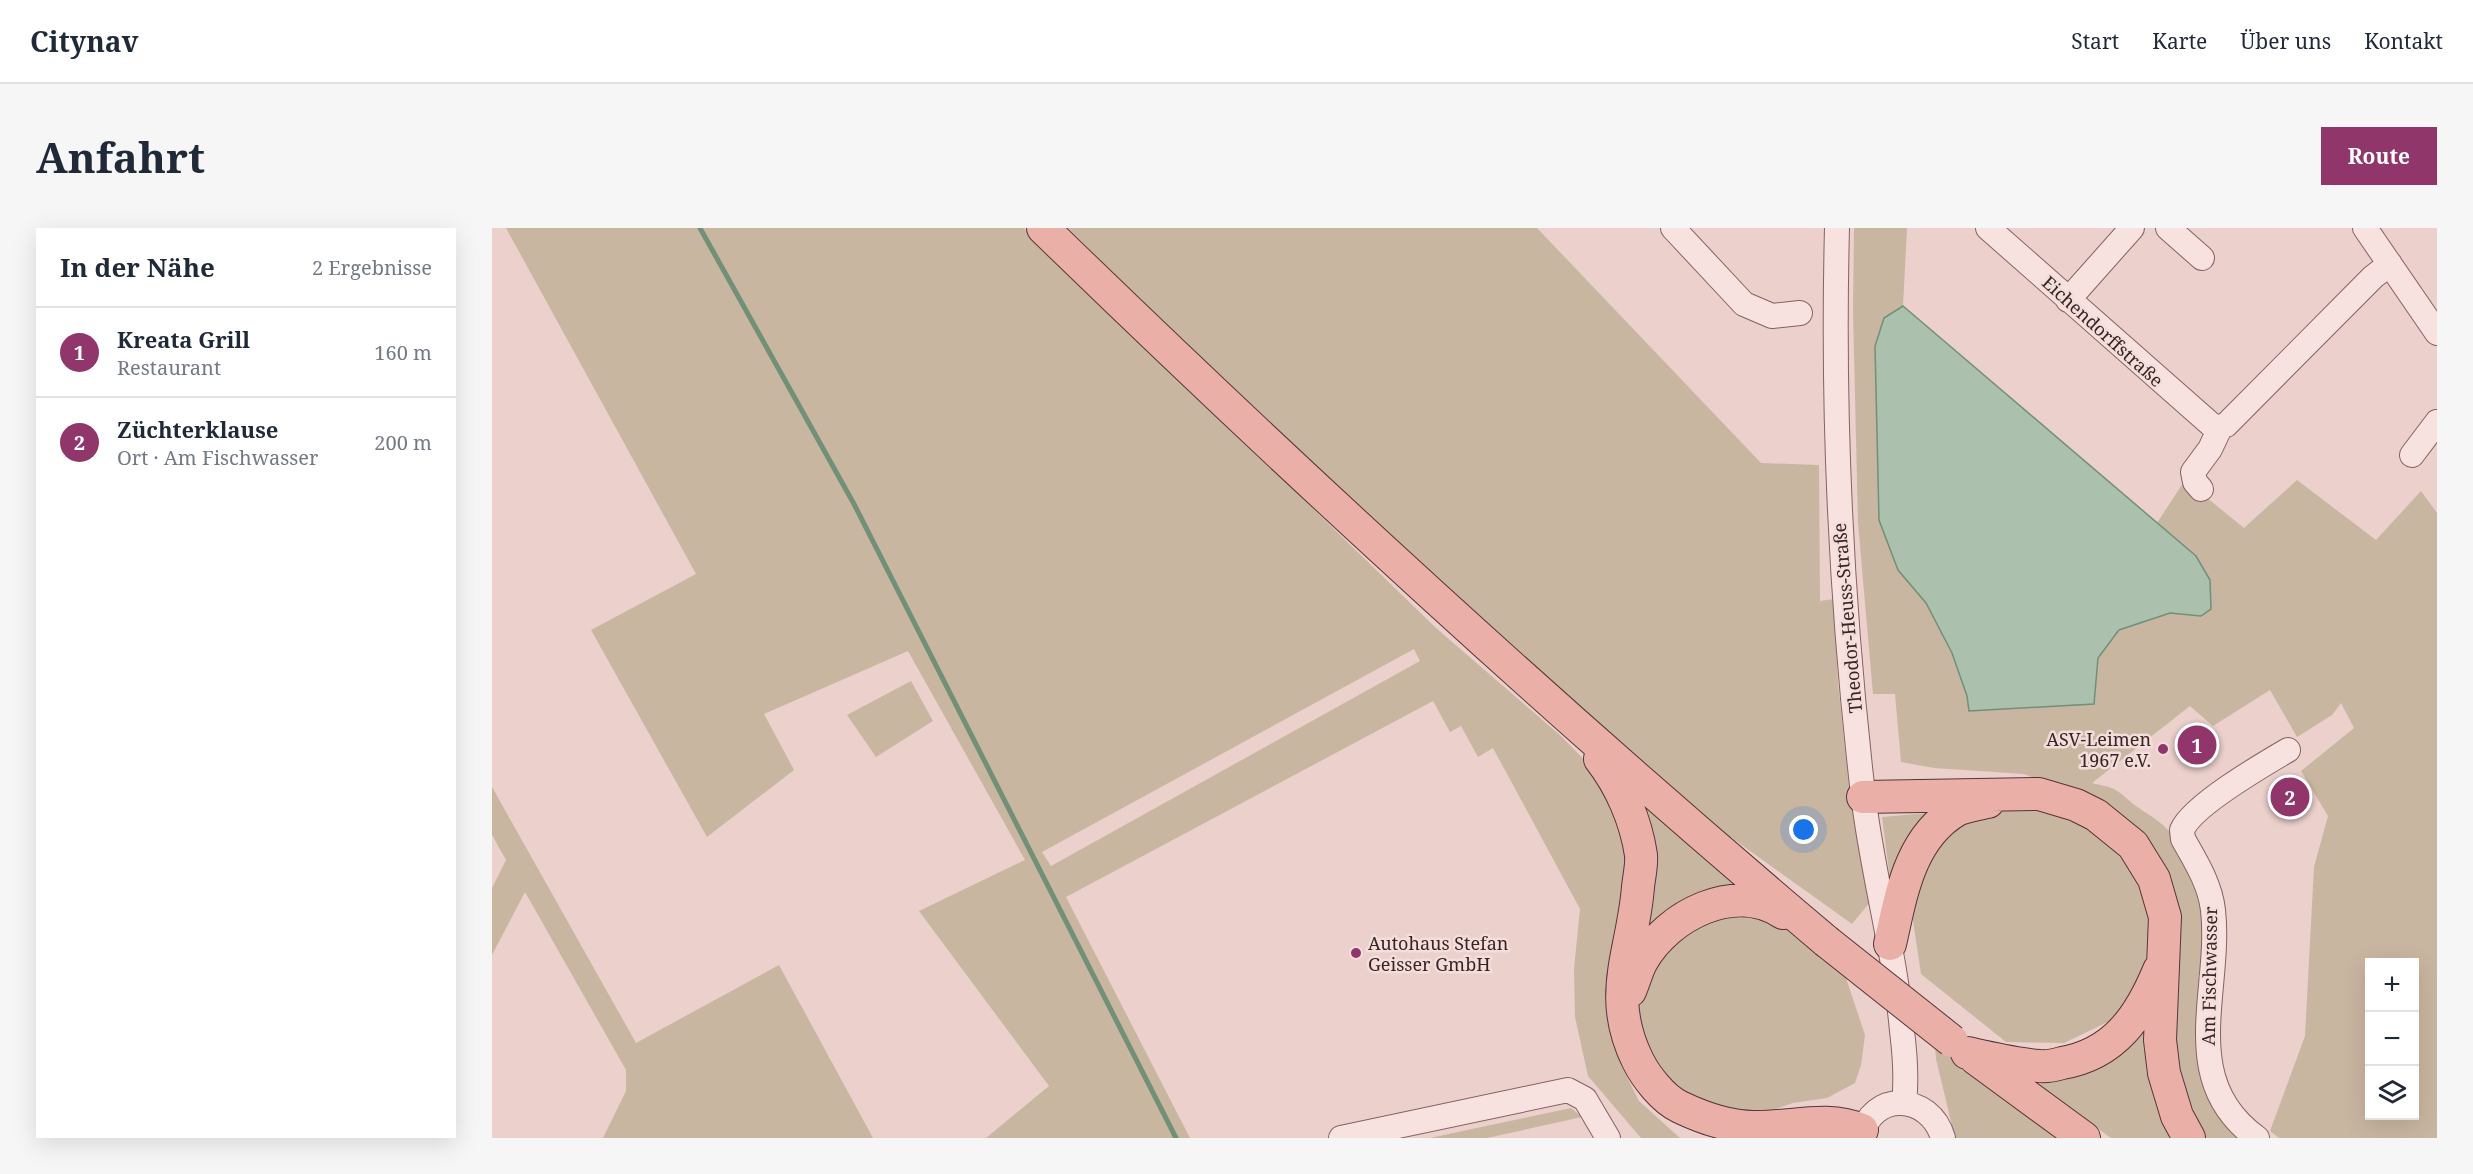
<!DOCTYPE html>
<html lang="de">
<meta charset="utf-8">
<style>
body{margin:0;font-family:"Noto Serif",serif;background:#f6f6f7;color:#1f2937}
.controls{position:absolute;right:18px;bottom:18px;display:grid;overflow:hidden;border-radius:0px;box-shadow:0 6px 24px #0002}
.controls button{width:54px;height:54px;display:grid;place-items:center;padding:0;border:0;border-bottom:2px solid #e0e1e3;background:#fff;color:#1f2937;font:30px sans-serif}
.you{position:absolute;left:1312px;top:602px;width:21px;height:21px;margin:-15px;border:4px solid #fff;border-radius:50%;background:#1a73e8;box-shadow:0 0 0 9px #1a73e833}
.badge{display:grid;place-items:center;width:39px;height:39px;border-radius:50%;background:#91366b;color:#fff;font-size:20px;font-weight:700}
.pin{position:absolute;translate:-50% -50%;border:3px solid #fff;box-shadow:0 2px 6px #0006}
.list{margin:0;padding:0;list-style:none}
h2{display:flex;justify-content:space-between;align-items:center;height:78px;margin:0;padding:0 24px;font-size:26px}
h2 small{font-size:20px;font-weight:400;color:#747a83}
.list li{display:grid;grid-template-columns:39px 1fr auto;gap:18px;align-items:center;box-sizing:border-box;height:90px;padding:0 24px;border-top:2px solid #e0e1e3}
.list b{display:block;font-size:22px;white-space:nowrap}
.list p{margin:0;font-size:20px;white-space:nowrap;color:#747a83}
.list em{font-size:20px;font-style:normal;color:#747a83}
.icon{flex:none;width:33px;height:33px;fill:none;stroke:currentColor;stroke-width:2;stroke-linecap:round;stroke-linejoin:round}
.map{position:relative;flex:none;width:1945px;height:910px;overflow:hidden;border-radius:0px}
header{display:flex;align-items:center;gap:36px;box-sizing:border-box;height:84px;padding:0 30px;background:#fff;border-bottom:2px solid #e0e1e3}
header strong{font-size:28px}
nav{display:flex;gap:33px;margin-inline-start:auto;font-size:21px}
.intro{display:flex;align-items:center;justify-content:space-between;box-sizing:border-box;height:144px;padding:0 36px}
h1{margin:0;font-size:42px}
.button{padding:15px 27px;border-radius:0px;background:#91366b;color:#fff;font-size:21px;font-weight:700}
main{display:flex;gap:36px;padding:0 36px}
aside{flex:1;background:#fff;border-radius:0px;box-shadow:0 6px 24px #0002}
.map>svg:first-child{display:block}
</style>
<header>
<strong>Citynav</strong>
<nav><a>Start</a><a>Karte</a><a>Über uns</a><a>Kontakt</a></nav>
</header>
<div class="intro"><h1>Anfahrt</h1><a class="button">Route</a></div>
<main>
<aside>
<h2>In der Nähe<small>2 Ergebnisse</small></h2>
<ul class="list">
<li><span class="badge">1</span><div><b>Kreata Grill</b><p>Restaurant</p></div><em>160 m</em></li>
<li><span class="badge">2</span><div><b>Züchterklause</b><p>Ort · Am Fischwasser</p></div><em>200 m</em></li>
</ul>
</aside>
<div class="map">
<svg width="1945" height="910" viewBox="0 0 1945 910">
<rect width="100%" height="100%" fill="#ebd0cc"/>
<path fill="#c9b6a0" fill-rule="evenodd" d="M 14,0 L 532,0 L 944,400 L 1069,508 L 1110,550 L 1141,633 L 1123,788 L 1129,837 L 1147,873 L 1188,910 L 1149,910 L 1096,848 L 1083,789 L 1082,741 L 1088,681 L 1001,520 L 986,529 L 969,498 L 958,504 L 941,473 L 574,669 L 698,910 L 494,910 L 557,858 L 427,683 L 533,632 L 416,423 L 272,486 L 302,542 L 215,609 L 99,402 L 204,346 ZM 922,421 L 928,433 L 559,638 L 550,624 Z
M 576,0 L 1045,0 L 1269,235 L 1327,237 L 1328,373 L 1342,371 L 1346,455 L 1357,558 L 1379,673 L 1360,696 L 1219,595 L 797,218 Z
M 1362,0 L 1415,0 L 1411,78 L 1392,90 L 1406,342 L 1434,375 L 1460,425 L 1475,468 L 1477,483 L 1606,430 L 1628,402 L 1678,385 L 1709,388 L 1704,328 L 1665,295 L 1693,252 L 1752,300 L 1805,252 L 1884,312 L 1929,263 L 1945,285 L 1945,910 L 1787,910 L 1778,903 L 1813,808 L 1822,639 L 1836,588 L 1809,543 L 1862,500 L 1849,475 L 1840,487 L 1805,509 L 1778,462 L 1721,498 L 1698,478 L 1600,555 C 1607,557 1616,558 1622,561 C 1630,565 1637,573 1644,578 C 1654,585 1665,591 1674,600 C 1696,622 1710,666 1712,697 C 1716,776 1677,844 1746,910 L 1707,910 L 1692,878 L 1680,812 L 1689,714 L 1687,682 L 1677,643 L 1660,617 L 1638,595 L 1581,566 L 1532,546 L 1442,540 L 1409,534 L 1403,466 L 1381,466 L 1366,295 L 1361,83 ZM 1878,734 L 1922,734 L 1922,888 L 1878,888 Z
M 419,453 L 441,493 L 384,529 L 355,487 Z
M 0,559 L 144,815 L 287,737 L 381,910 L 111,910 L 134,863 L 134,842 L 33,664 L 0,727 L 0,660 L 14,632 L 0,607 Z
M 1140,564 L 1256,662 C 1197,670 1179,669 1144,721 Z
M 1526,574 L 1574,584 L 1645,635 L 1664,713 L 1652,749 L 1622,791 L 1572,815 L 1514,814 L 1429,746 L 1420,686 L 1425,660 L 1453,604 L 1485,582 Z
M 1447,584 L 1399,658 L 1390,589 Z
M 1277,685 L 1352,744 L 1373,807 L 1369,837 L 1363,855 L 1335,870 L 1301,875 L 1274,884 L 1238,885 L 1205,876 L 1159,840 L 1145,778 L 1169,726 L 1206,691 Z
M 1664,782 L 1685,910 L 1619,910 L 1552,862 L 1534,844 Z
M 1443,815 L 1565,910 L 1463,910 L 1444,831 Z
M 1079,880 L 1090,889 L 995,910 L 938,910 Z"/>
<path fill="#abc1ae" stroke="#728f77" stroke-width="1.5" d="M 1411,78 L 1704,328 L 1718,352 L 1719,381 L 1709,388 L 1678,385 L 1627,402 L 1606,430 L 1602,476 L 1477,483 L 1475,468 L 1460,425 L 1434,375 L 1406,342 L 1387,292 L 1383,118 L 1392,90 Z"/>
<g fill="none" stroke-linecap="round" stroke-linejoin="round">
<path stroke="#728f77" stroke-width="5" d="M 208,0 L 362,276 L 684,910"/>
<defs>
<path id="minor" d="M 1181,0 L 1252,76 L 1280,88 L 1308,85
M 1345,0 C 1340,192 1349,375 1371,566 C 1380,645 1403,723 1410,803 C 1413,827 1415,850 1412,875
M 1496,0 L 1723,200 L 1734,197 L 1881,49 L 1898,36
M 1676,0 L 1710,30
M 1873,0 L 1945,105
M 1576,72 L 1640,0
M 1920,227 L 1945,194
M 1709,261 L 1703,254 L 1701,244 L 1718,221 L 1728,200
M 849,910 L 1076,862 L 1093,871 L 1116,910
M 1369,910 C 1379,862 1438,865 1451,910
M 1765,910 C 1684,852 1730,762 1721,682 C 1718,656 1704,634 1691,611 L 1690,602 C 1700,578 1772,536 1796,522"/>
<path id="major" d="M 551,0 C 805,247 1064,485 1334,713
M 1108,531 C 1129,558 1144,593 1149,627 C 1150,637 1147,649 1146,659 C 1141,724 1113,767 1146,833 C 1154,849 1171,871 1188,879 C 1211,890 1237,899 1262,899 C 1300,900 1334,887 1370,902
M 1371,569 L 1547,566 L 1584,577 L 1604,587 L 1641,617 L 1662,651 L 1673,689 L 1668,812 L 1672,845 L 1685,888 L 1697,910
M 1398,716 C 1409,668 1417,610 1465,582 C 1474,578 1487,576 1496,574
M 1138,763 C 1142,754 1145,742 1150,733 C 1176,687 1243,653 1291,685
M 1475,825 C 1499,830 1523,836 1547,838 C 1555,839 1563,837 1570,835 C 1623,826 1648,788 1667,742
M 1483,830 L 1592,910"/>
</defs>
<use href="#minor" stroke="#876162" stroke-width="26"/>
<use href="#major" stroke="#563438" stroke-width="34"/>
<use href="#minor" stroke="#f7e2df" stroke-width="24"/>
<use href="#major" stroke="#eab0a8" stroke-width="32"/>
<defs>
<path id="major-bridge" d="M 1334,713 L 1460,813"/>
</defs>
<use href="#major-bridge" stroke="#563438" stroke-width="34" stroke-linecap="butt"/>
<use href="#major-bridge" stroke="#eab0a8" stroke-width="32"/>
</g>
<g fill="#91366b" stroke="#f3dedb" stroke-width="2">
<circle cx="1671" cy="521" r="6"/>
<circle cx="864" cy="725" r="6"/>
</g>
<g text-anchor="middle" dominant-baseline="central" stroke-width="5" stroke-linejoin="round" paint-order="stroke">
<g font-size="18" fill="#392325" stroke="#f3dedb">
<text transform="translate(1611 103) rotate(42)">Eichendorffstraße</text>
<text transform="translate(1355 390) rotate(-95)">Theodor-Heuss-Straße</text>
<text transform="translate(1717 748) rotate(-89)">Am Fischwasser</text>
</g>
<g font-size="18" fill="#392325" stroke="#f3dedb" text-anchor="end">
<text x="1659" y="511">ASV-Leimen<tspan x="1659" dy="21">1967 e.V.</tspan></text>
<text x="876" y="715" text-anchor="start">Autohaus Stefan<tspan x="876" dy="21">Geisser GmbH</tspan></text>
</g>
</g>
</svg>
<div class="controls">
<button>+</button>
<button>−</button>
<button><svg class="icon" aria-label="layers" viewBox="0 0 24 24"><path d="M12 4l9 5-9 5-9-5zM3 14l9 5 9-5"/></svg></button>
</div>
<div class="you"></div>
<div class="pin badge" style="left:1705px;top:517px">1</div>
<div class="pin badge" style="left:1798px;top:569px">2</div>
</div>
</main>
